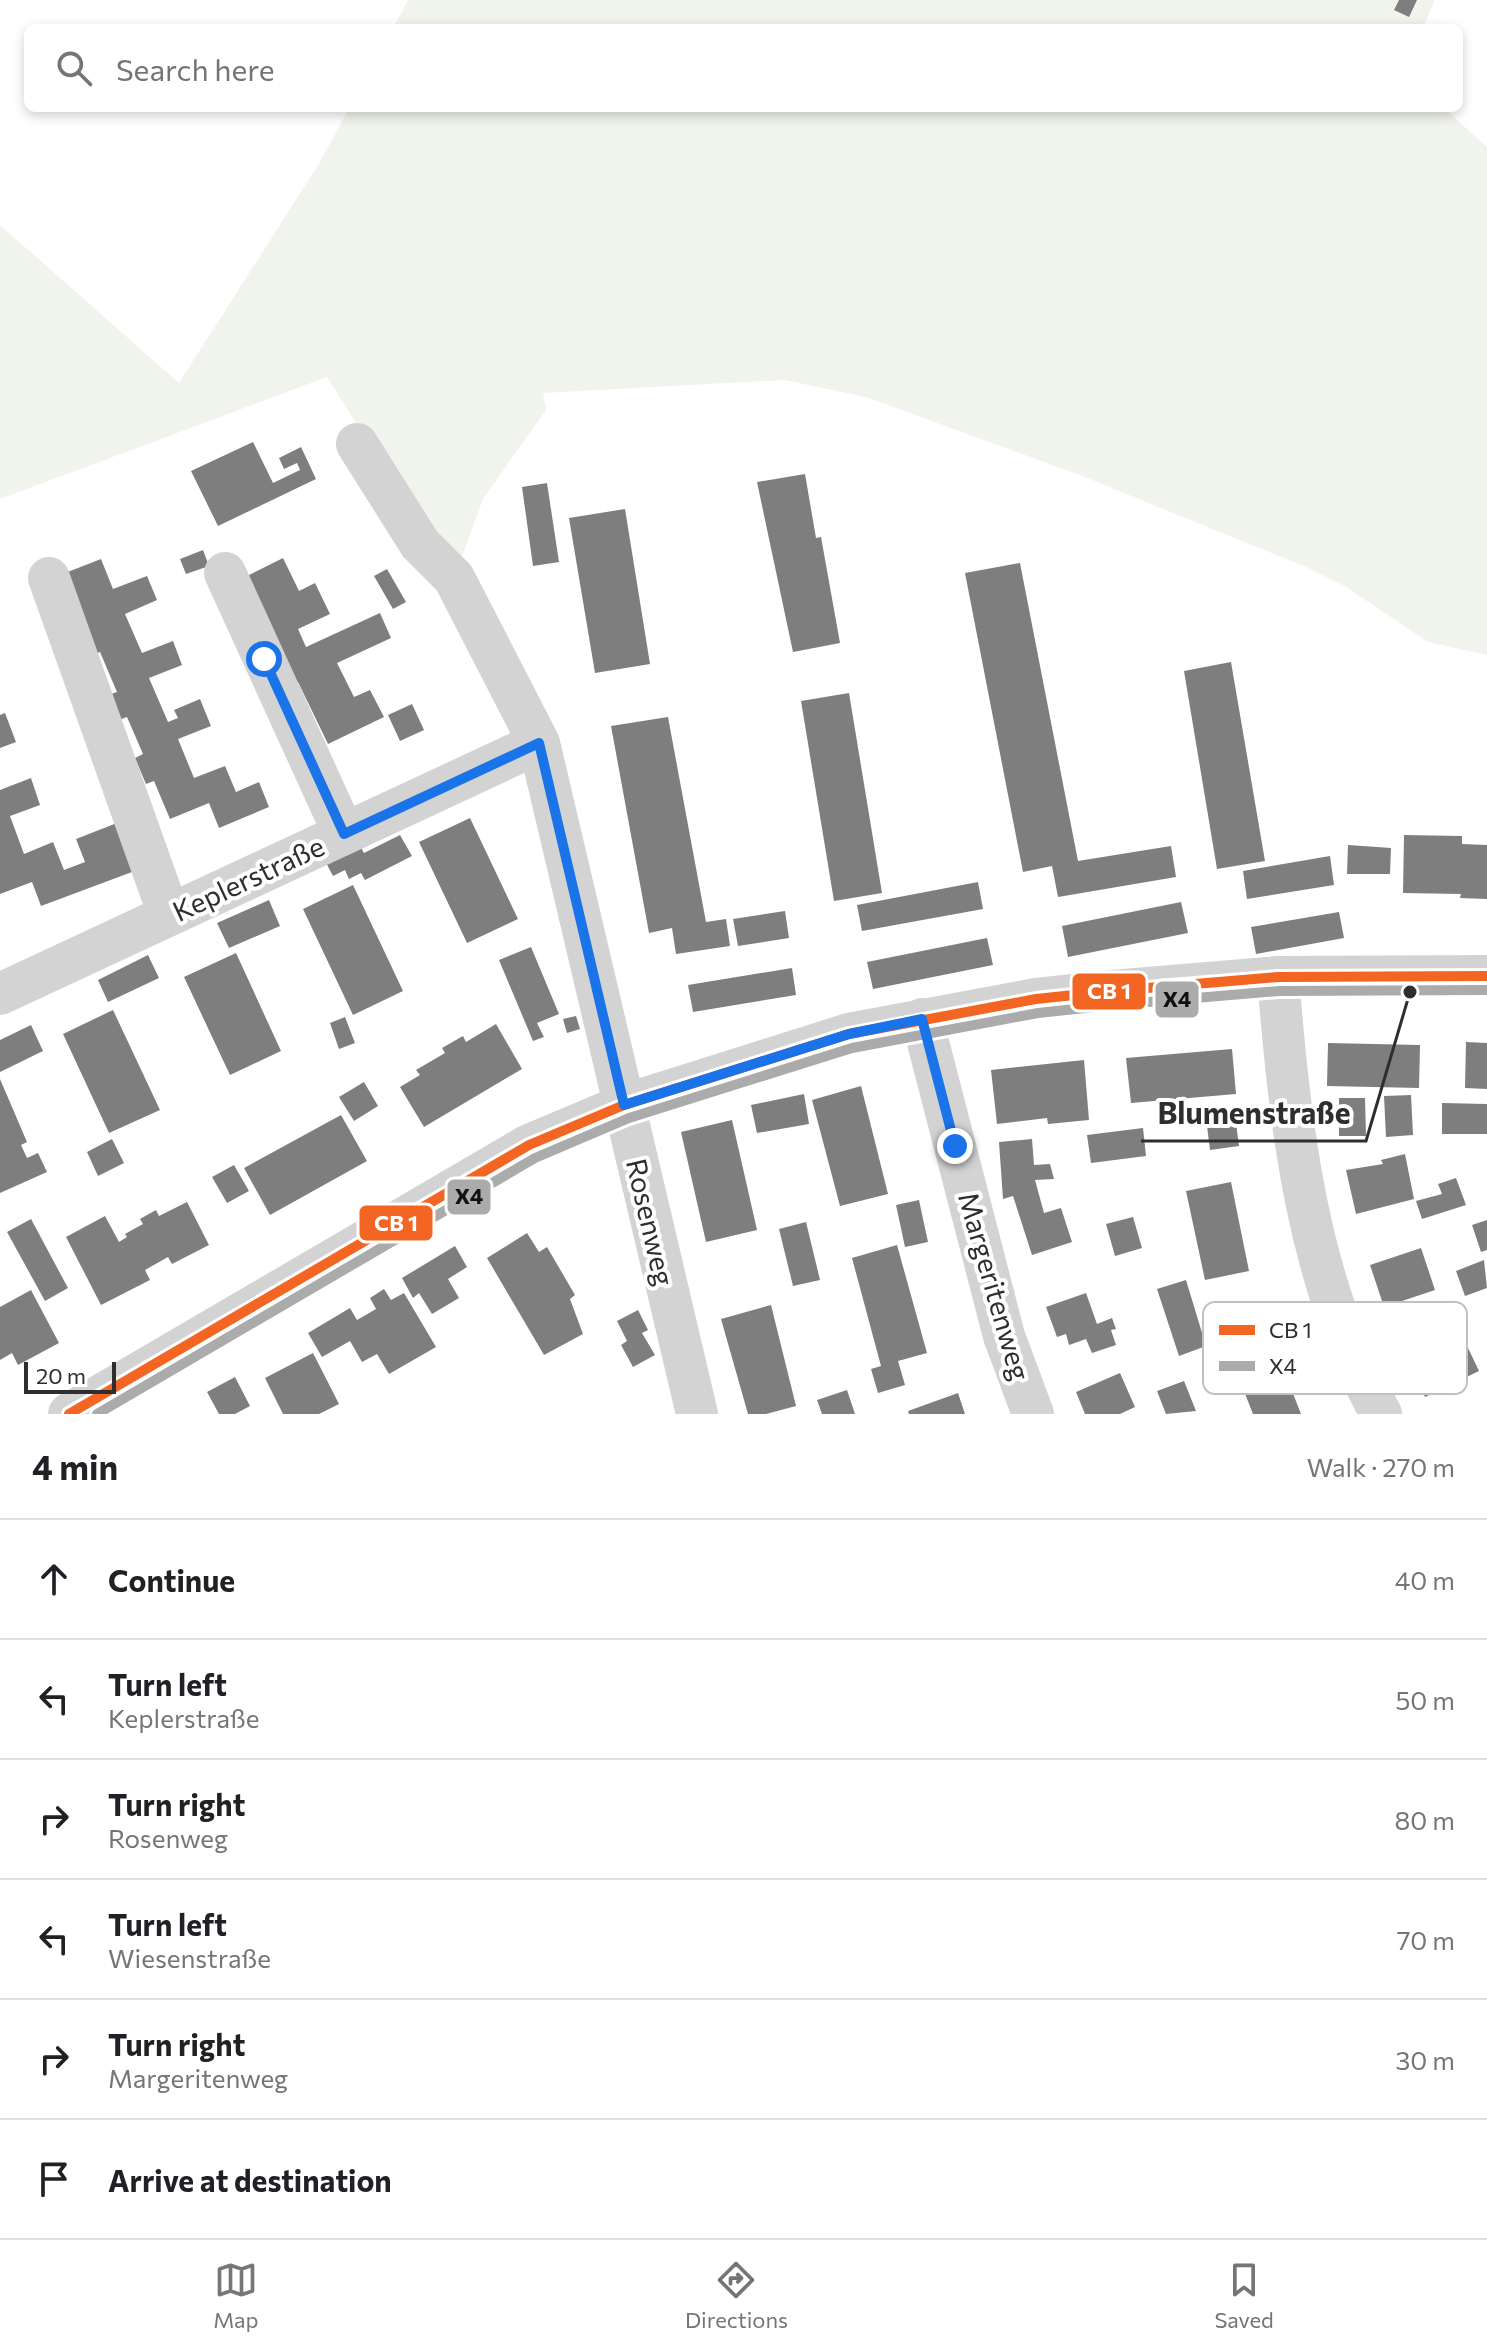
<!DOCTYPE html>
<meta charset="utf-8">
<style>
body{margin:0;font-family:Commissioner,sans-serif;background:#f2f2f2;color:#202124}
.scale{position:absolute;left:24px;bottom:20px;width:92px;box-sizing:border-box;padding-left:8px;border:4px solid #2e2e2e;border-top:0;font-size:22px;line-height:28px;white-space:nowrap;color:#2e2e2e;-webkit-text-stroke:6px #fff;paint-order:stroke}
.stop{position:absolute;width:24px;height:24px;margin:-18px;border:6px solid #1a73e8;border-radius:50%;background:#fff}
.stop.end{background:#1a73e8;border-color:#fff;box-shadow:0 2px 8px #0008}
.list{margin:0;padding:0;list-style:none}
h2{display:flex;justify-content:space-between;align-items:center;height:104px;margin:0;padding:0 32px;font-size:34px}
h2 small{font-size:26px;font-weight:400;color:#757577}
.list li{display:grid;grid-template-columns:52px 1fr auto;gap:24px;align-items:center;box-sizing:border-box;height:120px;padding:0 32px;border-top:2px solid #e0e0e0}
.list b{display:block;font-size:30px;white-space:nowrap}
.list p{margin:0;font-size:26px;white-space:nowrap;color:#757577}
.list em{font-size:26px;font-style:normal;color:#757577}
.icon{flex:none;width:44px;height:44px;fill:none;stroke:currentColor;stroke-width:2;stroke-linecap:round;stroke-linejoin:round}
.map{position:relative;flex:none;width:1487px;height:1414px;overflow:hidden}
.search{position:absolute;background:#fff;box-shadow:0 4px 12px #0003;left:24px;right:24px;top:24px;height:88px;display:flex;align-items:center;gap:20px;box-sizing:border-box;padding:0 28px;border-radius:12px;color:#757577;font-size:30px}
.sheet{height:824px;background:#fff}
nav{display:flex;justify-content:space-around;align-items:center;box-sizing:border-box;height:112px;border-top:2px solid #e0e0e0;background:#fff;font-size:22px;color:#757577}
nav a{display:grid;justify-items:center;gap:4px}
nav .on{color:#777}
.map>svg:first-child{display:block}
</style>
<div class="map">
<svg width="1487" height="1414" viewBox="0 0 1487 1414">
<rect width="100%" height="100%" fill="#fff"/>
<path fill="#f1f4ec" d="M 408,0 L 1435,0 L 1423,28 L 393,28 Z
M 349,108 L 1444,108 L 1487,147 L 1487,655 L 1428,642 L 1346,587 L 1306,567 L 1080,475 L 866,397 L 784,380 L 543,393 L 546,410 L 483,499 L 454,578 L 327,377 L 0,499 L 0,225 L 179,383 L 320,162 Z"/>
<path fill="#7e7e7e" d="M 1399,0 L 1417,0 L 1409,17 L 1394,10 Z
M 253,442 L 273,483 L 300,470 L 297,463 L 284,469 L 279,458 L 301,447 L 316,479 L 218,526 L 191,471 Z
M 805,474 L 816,538 L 821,537 L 840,643 L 793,652 L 757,482 Z
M 547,483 L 559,562 L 533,566 L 522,487 Z
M 625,509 L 650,664 L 595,673 L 569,518 Z
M 203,550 L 209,566 L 186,574 L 180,559 Z
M 283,558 L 299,591 L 315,583 L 330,614 L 298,629 L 306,647 L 380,613 L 391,638 L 337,663 L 354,697 L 370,690 L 384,717 L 328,744 L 298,682 L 291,686 L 239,580 Z
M 101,559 L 113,589 L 147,576 L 157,600 L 125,614 L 142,653 L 173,641 L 182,665 L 149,678 L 168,722 L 178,718 L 174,710 L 200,699 L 211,726 L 178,739 L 194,778 L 225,766 L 236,792 L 259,782 L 269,807 L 219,828 L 209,803 L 170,819 L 154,781 L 146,784 L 135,758 L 143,754 L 127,717 L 119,720 L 108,695 L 117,692 L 100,652 L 93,655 L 60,575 Z
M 1020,563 L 1078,861 L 1171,846 L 1176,877 L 1058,897 L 1052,866 L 1023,872 L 965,573 Z
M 387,569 L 406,602 L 393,609 L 374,576 Z
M 1231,662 L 1265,861 L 1217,869 L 1184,671 Z
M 849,693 L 882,893 L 834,901 L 801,701 Z
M 412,704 L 424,730 L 400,741 L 388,715 Z
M 5,713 L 16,742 L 0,748 L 0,715 Z
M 668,717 L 706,922 L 726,919 L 730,946 L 676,954 L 672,928 L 649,933 L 611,726 Z
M 31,778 L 40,805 L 10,816 L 24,854 L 53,842 L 64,870 L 85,862 L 76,839 L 122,821 L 140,869 L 41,906 L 32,882 L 0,894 L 0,790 Z
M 470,818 L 518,919 L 467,943 L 419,842 Z
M 400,835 L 412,856 L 365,880 L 361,873 L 349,879 L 345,870 L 333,876 L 323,857 L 360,846 L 364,853 Z
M 1404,835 L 1462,836 L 1462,844 L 1487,845 L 1487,899 L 1460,898 L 1461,894 L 1403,893 Z
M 1348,845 L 1391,848 L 1390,874 L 1347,874 Z
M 1330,856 L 1334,885 L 1247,899 L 1243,871 Z
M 978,882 L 983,909 L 862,931 L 857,905 Z
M 353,885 L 403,991 L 353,1015 L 303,909 Z
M 269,900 L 280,926 L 229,948 L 217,923 Z
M 1181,902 L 1188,933 L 1068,957 L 1062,926 Z
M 785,911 L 789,938 L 738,946 L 733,919 Z
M 1339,912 L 1344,938 L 1256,954 L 1251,927 Z
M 987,938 L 993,965 L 873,989 L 867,962 Z
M 531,947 L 559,1014 L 537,1023 L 544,1037 L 533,1041 L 499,960 Z
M 236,953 L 281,1051 L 230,1075 L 184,977 Z
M 148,955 L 159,978 L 108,1002 L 98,980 Z
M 792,968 L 796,995 L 693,1012 L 688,985 Z
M 113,1010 L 160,1110 L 109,1133 L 63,1034 Z
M 576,1016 L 580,1029 L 567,1033 L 563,1019 Z
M 345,1017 L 355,1043 L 339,1049 L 330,1023 Z
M 496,1024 L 522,1069 L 424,1127 L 400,1087 L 420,1075 L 416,1070 L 445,1053 L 442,1048 L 463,1036 L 466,1042 Z
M 31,1025 L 43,1051 L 0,1072 L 0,1040 Z
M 1466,1042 L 1487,1043 L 1487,1089 L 1465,1088 Z
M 1328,1043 L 1420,1045 L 1419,1088 L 1327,1086 Z
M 1232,1049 L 1236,1094 L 1131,1103 L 1126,1058 Z
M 1084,1060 L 1089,1120 L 1048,1124 L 1047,1118 L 997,1124 L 991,1070 Z
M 0,1079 L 27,1142 L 21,1145 L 27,1158 L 38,1153 L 47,1172 L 0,1193 Z
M 364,1082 L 378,1106 L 354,1121 L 339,1097 Z
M 861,1086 L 888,1194 L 840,1206 L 812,1100 Z
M 804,1094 L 809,1124 L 757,1133 L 751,1105 Z
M 1411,1095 L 1413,1135 L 1386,1137 L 1384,1096 Z
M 1339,1098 L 1365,1098 L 1366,1136 L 1339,1136 Z
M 1442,1103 L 1487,1104 L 1487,1134 L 1442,1134 Z
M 1234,1108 L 1239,1146 L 1210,1150 L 1205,1110 Z
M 341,1115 L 367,1161 L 270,1215 L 244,1168 Z
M 732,1120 L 757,1230 L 706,1242 L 681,1132 Z
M 1143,1128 L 1146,1156 L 1091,1163 L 1087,1135 Z
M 112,1139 L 124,1163 L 98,1176 L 87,1152 Z
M 1032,1139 L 1034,1165 L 1050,1164 L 1054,1179 L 1035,1180 L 1044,1213 L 1061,1208 L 1072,1242 L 1032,1255 L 1013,1196 L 1003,1199 L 999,1142 Z
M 1405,1154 L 1414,1199 L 1356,1214 L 1346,1170 L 1383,1164 L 1381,1160 Z
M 234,1165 L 249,1191 L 227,1203 L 212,1177 Z
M 1456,1178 L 1466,1205 L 1422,1219 L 1416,1201 L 1442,1194 L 1438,1184 Z
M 1231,1182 L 1249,1271 L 1205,1280 L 1186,1191 Z
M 919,1200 L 928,1242 L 905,1247 L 896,1205 Z
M 187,1202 L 209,1245 L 172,1264 L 168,1257 L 145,1270 L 150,1280 L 101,1305 L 66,1237 L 105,1216 L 119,1242 L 127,1237 L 125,1234 L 143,1224 L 140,1219 L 156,1210 L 159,1216 Z
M 1133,1217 L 1142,1248 L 1115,1256 L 1106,1224 Z
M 31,1219 L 68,1288 L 45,1301 L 7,1232 Z
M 1487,1220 L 1487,1250 L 1481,1252 L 1472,1225 Z
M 806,1222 L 820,1280 L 793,1286 L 779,1229 Z
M 527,1233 L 539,1252 L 547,1247 L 575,1295 L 570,1299 L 583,1334 L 544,1355 L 487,1258 Z
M 897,1245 L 927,1353 L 898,1361 L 905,1385 L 878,1393 L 871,1369 L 881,1366 L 852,1258 Z
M 455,1246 L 467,1267 L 448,1279 L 459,1298 L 432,1314 L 419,1293 L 413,1298 L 402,1278 Z
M 1421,1248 L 1435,1290 L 1384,1307 L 1370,1265 Z
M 1484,1260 L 1487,1288 L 1465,1296 L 1456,1271 Z
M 1186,1280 L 1206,1346 L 1179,1356 L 1157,1289 Z
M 384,1289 L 391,1300 L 404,1293 L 436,1347 L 389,1374 L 377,1354 L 362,1362 L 350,1341 L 322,1357 L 308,1333 L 350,1308 L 357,1320 L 376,1309 L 370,1298 Z
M 31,1290 L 59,1343 L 18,1365 L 12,1353 L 0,1360 L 0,1307 Z
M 1086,1293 L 1097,1324 L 1112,1318 L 1116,1329 L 1111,1330 L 1116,1345 L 1092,1353 L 1086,1339 L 1069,1345 L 1066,1334 L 1057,1337 L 1046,1307 Z
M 771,1305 L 796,1406 L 766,1414 L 748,1414 L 721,1319 Z
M 638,1310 L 648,1330 L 642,1333 L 655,1355 L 633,1367 L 621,1345 L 627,1341 L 617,1321 Z
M 1458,1327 L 1479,1371 L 1425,1397 L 1404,1352 Z
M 1271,1337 L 1301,1414 L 1253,1414 L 1229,1353 Z
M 313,1353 L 339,1404 L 319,1414 L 283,1414 L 265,1378 Z
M 1120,1373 L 1135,1407 L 1120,1414 L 1085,1414 L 1076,1392 Z
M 235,1377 L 250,1406 L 235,1414 L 219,1414 L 207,1392 Z
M 1184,1381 L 1196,1411 L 1166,1414 L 1157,1391 Z
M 847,1390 L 855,1414 L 822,1414 L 817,1400 Z
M 958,1393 L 965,1414 L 909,1414 L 908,1411 Z"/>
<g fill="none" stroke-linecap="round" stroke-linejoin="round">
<path stroke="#d3d3d3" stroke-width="42" d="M 357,444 L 420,544 L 454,578 L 539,743 L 697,1414
M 225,573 L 344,834
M 49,578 L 169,915
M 1278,977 C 1290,1126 1307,1281 1381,1414
M 0,994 L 539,743
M 922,1019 L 1004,1336 L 1033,1414
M 69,1414 L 529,1145 L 624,1105 L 849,1034 L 1036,999 L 1112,991 L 1278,977 L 1487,976"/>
<defs>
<path id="bus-1" d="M 69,1414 L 529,1145 L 624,1105 L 849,1034 L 1036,999 L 1112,991 L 1278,977 L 1487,976"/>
<path id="bus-2" d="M 97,1414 L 535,1158 L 629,1118 L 852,1048 L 1038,1013 L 1113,1005 L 1279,991 L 1487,990"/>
</defs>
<use href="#bus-1" stroke="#fff" stroke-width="16"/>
<use href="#bus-2" stroke="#fff" stroke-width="16"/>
<use href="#bus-1" stroke="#f26522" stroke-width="10"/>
<use href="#bus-2" stroke="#ababab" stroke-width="10"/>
</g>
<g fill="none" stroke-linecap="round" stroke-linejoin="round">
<path stroke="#1a73e8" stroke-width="10" d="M 264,659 L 344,834 L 539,743 L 624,1105 L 849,1034 L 922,1019 L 955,1146"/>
</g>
<g text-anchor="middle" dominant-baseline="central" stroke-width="8" stroke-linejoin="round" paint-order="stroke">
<g font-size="28" fill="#2e2e2e" stroke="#fff">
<text transform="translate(248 878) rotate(-25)">Keplerstraße</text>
<text transform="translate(651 1222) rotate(77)">Rosenweg</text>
<text transform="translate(995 1286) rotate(74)">Margeritenweg</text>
</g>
</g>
<rect x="1203" y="1302" width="264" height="92" rx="12" fill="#fff" stroke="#c0c0c0" stroke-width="2"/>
<rect x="1219" y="1325" width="36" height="10" fill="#f26522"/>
<rect x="1219" y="1361" width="36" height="10" fill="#ababab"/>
<g font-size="22" fill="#2e2e2e">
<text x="1269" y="1338">CB 1</text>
<text x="1269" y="1374">X4</text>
</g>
<path fill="none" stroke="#2e2e2e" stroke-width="3" d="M1410 992L1366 1141H1141"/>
<circle fill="#2e2e2e" stroke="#fff" stroke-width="3" cx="1410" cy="992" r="8"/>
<g font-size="30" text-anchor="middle" font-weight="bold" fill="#2e2e2e" stroke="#fff" stroke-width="8" stroke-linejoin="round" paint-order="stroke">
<text x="1254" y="1124">Blumenstraße</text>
</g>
<g stroke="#fff" stroke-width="3">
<rect x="1071" y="972" width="76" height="39" rx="8" fill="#f26522"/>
<rect x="1154" y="980" width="46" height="39" rx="8" fill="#ababab"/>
<rect x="446" y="1178" width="46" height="38" rx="8" fill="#ababab"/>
<rect x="358" y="1204" width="76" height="38" rx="8" fill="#f26522"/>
</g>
<g font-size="22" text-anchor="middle" font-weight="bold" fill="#fff">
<text x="1109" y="999">CB 1</text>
<text x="396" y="1231">CB 1</text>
</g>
<g font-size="22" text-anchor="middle" font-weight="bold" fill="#111">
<text x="1177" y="1007">X4</text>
<text x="469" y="1204">X4</text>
</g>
</svg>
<div class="scale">20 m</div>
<div class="stop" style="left:264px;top:659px"></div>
<div class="stop end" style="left:955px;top:1146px"></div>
<div class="search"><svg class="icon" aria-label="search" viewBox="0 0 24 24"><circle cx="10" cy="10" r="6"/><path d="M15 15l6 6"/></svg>Search here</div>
</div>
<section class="sheet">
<h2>4 min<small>Walk · 270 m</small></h2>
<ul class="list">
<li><svg class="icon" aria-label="ahead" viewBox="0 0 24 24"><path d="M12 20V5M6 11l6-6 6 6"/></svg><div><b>Continue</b></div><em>40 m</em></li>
<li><svg class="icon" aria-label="left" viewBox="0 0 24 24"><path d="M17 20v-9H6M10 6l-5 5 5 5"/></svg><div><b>Turn left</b><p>Keplerstraße</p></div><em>50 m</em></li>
<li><svg class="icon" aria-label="right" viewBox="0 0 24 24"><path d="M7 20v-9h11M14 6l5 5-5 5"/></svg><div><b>Turn right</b><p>Rosenweg</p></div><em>80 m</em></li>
<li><svg class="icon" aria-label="left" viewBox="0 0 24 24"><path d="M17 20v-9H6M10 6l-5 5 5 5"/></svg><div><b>Turn left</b><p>Wiesenstraße</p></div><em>70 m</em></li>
<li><svg class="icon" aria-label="right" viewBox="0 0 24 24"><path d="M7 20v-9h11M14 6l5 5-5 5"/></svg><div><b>Turn right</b><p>Margeritenweg</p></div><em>30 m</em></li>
<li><svg class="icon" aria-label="arrive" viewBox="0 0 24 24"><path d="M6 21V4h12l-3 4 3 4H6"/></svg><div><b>Arrive at destination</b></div></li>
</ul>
</section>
<nav>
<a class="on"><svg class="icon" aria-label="map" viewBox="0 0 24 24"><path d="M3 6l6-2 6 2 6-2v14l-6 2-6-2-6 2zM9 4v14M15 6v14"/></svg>Map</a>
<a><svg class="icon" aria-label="directions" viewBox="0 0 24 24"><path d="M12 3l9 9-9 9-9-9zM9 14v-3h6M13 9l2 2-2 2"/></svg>Directions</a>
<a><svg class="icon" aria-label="saved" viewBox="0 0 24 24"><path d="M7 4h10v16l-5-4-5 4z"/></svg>Saved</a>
</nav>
